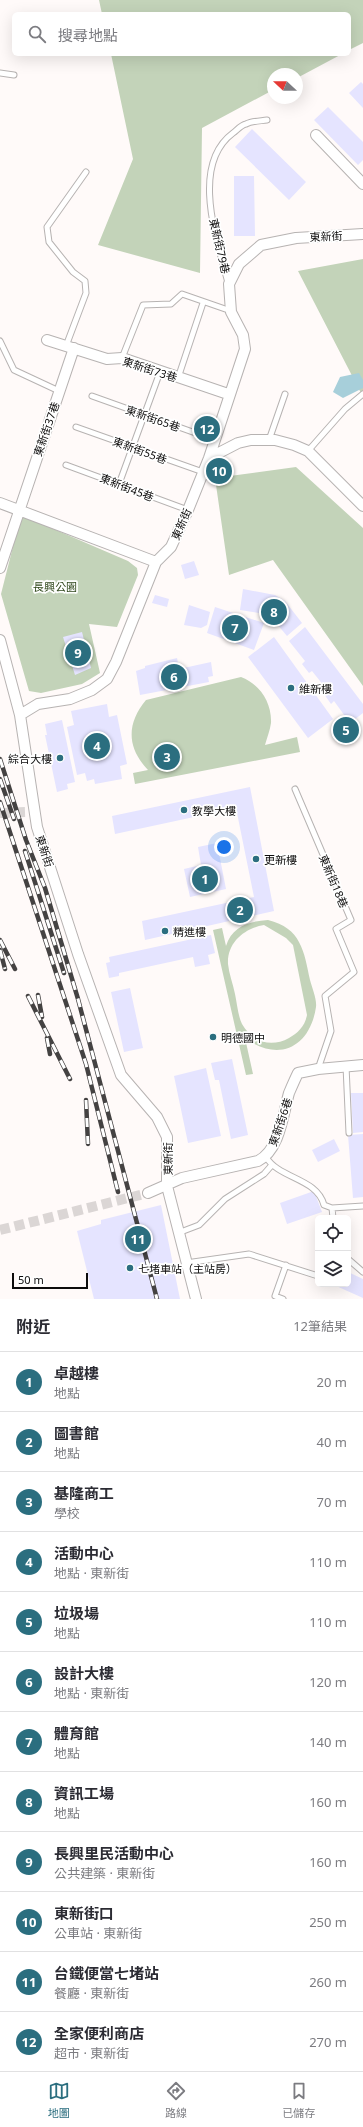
<!DOCTYPE html>
<html lang="zh-TW">
<meta charset="utf-8">
<style>
body{margin:0;font-family:"Noto Sans","Noto Sans TC",sans-serif;background:#f7f7f7;color:#2b2b33}
.controls{position:absolute;right:12px;bottom:12px;display:grid;overflow:hidden;border-radius:6px;box-shadow:0 4px 16px #0002}
.controls button{width:36px;height:36px;display:grid;place-items:center;padding:0;border:0;border-bottom:1px solid #e1e1e2;background:#fff;color:#2b2b33;font:20px sans-serif}
.compass{position:absolute;left:267px;top:68px;width:36px;height:36px;border-radius:50%;background:#fff;box-shadow:0 4px 16px #0002;rotate:292deg}
.scale{position:absolute;left:12px;bottom:10px;width:76px;box-sizing:border-box;padding-left:4px;border:2px solid #0d0c0c;border-top:0;font-size:11px;line-height:14px;white-space:nowrap;color:#0d0c0c;-webkit-text-stroke:3px #fff;paint-order:stroke}
.you{position:absolute;left:224px;top:847px;width:14px;height:14px;margin:-10px;border:3px solid #fff;border-radius:50%;background:#1a73e8;box-shadow:0 0 0 6px #1a73e833}
.badge{display:grid;place-items:center;width:26px;height:26px;border-radius:50%;background:#2b6e7f;color:#fff;font-size:13px;font-weight:700}
.pin{position:absolute;translate:-50% -50%;border:2px solid #fff;box-shadow:0 1px 4px #0006}
.list{margin:0;padding:0;list-style:none}
h2{display:flex;justify-content:space-between;align-items:center;height:52px;margin:0;padding:0 16px;font-size:17px}
h2 small{font-size:13px;font-weight:400;color:#7c7c81}
.list li{display:grid;grid-template-columns:26px 1fr auto;gap:12px;align-items:center;box-sizing:border-box;height:60px;padding:0 16px;border-top:1px solid #e1e1e2}
.list b{display:block;font-size:15px;white-space:nowrap}
.list p{margin:0;font-size:13px;white-space:nowrap;color:#7c7c81}
.list em{font-size:13px;font-style:normal;color:#7c7c81}
.icon{flex:none;width:22px;height:22px;fill:none;stroke:currentColor;stroke-width:2;stroke-linecap:round;stroke-linejoin:round}
.map{position:relative;flex:none;width:363px;height:1299px;overflow:hidden}
.search{position:absolute;background:#fff;box-shadow:0 4px 16px #0002;left:12px;right:12px;top:12px;height:44px;display:flex;align-items:center;gap:10px;box-sizing:border-box;padding:0 14px;border-radius:6px;color:#7c7c81;font-size:15px}
.sheet{height:772px;background:#fff}
nav{display:flex;justify-content:space-around;align-items:center;box-sizing:border-box;height:56px;border-top:1px solid #e1e1e2;background:#fff;font-size:11px;color:#7c7c81}
nav a{display:grid;justify-items:center;gap:2px}
nav .on{color:#2b6e7f}
.map>svg:first-child{display:block}
</style>
<div class="map">
<svg width="363" height="1299" viewBox="0 0 363 1299">
<rect width="100%" height="100%" fill="#fffaf9"/>
<path fill="#c3d3b9" fill-rule="evenodd" d="M 99,0 L 363,0 L 363,43 L 349,50 L 349,14 L 102,14 Z
M 111,54 L 342,54 L 297,78 L 297,74 L 273,74 L 273,90 L 202,128 L 200,273 L 98,245 L 133,159 Z
M 363,259 L 363,397 L 298,271 Z
M 296,467 L 363,528 L 363,686 L 273,560 L 229,575 L 215,478 Z
M 21,515 L 128,561 L 137,568 L 138,575 L 117,627 L 89,624 L 100,673 L 82,684 L 41,693 L 29,691 L 1,594 Z
M 241,677 C 260,684 272,703 271,723 C 270,730 267,738 265,745 L 297,737 L 300,752 L 135,784 L 133,773 L 148,770 C 126,747 127,723 146,700 Z
M 268,920 C 301,928 304,951 310,980 C 312,988 317,999 316,1007 C 310,1047 279,1063 245,1038 L 253,1074 L 246,1075 L 213,930 L 222,928 L 226,946 C 232,926 250,921 268,920 ZM 264,925 L 286,938 L 293,945 L 307,1015 C 305,1026 298,1033 289,1038 C 271,1048 252,1042 242,1024 C 238,1016 237,1003 235,994 C 233,984 229,974 228,964 C 227,942 245,928 264,925 Z"/>
<path fill="#a7cfda" d="M 359,373 L 363,380 L 363,388 L 343,398 L 333,392 L 340,377 Z"/>
<path fill="#e5e4ff" d="M 361,82 L 363,84 L 363,108 L 349,93 Z
M 328,107 L 363,142 L 363,160 L 358,165 L 314,120 Z
M 252,129 L 306,182 L 289,200 L 235,147 Z
M 234,176 L 254,176 L 255,236 L 234,236 Z
M 194,561 L 199,575 L 185,579 L 181,565 Z
M 243,589 L 275,595 L 285,601 L 302,623 L 287,636 L 272,618 L 266,614 L 240,610 Z
M 155,595 L 169,599 L 167,607 L 152,603 Z
M 189,605 L 210,612 L 207,625 L 201,628 L 184,625 Z
M 215,607 L 264,623 L 254,650 L 207,633 Z
M 305,627 L 363,704 L 363,713 L 350,723 L 334,701 L 331,704 L 324,694 L 328,691 L 312,671 L 309,673 L 302,664 L 305,661 L 289,641 Z
M 82,632 L 91,668 L 75,675 L 63,637 Z
M 274,637 L 333,719 L 308,738 L 248,657 Z
M 177,658 L 179,669 L 211,662 L 213,676 L 208,677 L 209,682 L 140,695 L 136,671 L 145,668 L 145,666 Z
M 107,704 L 109,717 L 117,715 L 127,764 L 120,766 L 122,779 L 95,784 L 94,779 L 87,781 L 85,773 L 77,775 L 67,727 L 74,725 L 71,711 Z
M 62,720 L 75,782 L 67,784 L 68,789 L 57,792 L 45,735 L 47,735 L 45,724 Z
M 348,721 L 355,731 L 343,739 L 336,730 Z
M 250,787 L 274,911 L 145,940 L 142,921 L 254,897 L 236,808 L 115,834 L 112,816 Z
M 217,843 L 226,889 L 190,897 L 184,869 L 201,865 L 198,847 Z
M 211,935 L 215,953 L 208,955 L 210,964 L 195,967 L 193,957 L 119,973 L 119,976 L 109,978 L 106,963 L 110,962 L 109,957 Z
M 130,988 L 143,1048 L 124,1052 L 111,992 Z
M 232,1059 L 248,1135 L 231,1139 L 219,1080 L 215,1080 L 211,1063 Z
M 206,1068 L 221,1136 L 188,1143 L 174,1076 Z
M 351,1093 L 363,1093 L 363,1132 L 353,1133 Z
M 363,1134 L 363,1197 L 353,1198 L 348,1135 Z
M 334,1139 L 340,1151 L 318,1162 L 312,1150 Z
M 314,1191 L 322,1212 L 287,1224 L 280,1203 Z
M 161,1205 L 180,1299 L 94,1299 L 77,1231 L 101,1224 L 101,1220 Z
M 348,1272 L 363,1279 L 363,1298 L 334,1285 L 348,1284 Z"/>
<g fill="none" stroke-linecap="round" stroke-linejoin="round">
<path stroke="#dbd6d5" stroke-width="10" stroke-dasharray="10 5" stroke-linecap="butt" d="M 0,813 L 27,812
M 0,1230 L 148,1193"/>
<defs>
<path id="service" d="M 0,73 L 14,75
M 228,283 C 217,240 190,165 233,133 C 237,130 241,125 246,124 C 252,121 260,121 267,120
M 0,341 L 14,370 L 59,391
M 66,346 L 86,293 L 85,281 L 73,272 L 49,242 L 47,227 L 86,172
M 122,358 L 143,305 L 171,304 L 182,294 L 231,311
M 178,378 L 203,303
M 92,396 L 215,440
M 76,427 L 203,472
M 269,440 L 285,394
M 308,451 L 345,409 L 363,394
M 66,465 L 188,510
M 119,484 L 160,372
M 295,789 L 351,920 L 336,929 L 354,972 L 325,996 L 331,1031 L 318,1069
M 346,1066 L 349,1133
M 266,1157 C 279,1179 317,1178 324,1205 L 332,1208 L 333,1218
M 332,1208 L 363,1206
M 178,1233 L 199,1225 L 225,1199 L 264,1174 L 271,1166
M 348,1259 L 363,1272
M 186,1263 L 249,1254 L 318,1276
M 283,1299 L 275,1296 L 286,1265"/>
<path id="minor" d="M 316,135 L 363,184
M 47,340 L 107,359 L 122,358 L 228,394
M 209,458 L 238,443 L 251,440 L 275,440 L 294,445 L 308,451 L 363,506
M 0,503 L 156,562
M 0,568 L 74,348
M 0,640 L 20,715 L 37,827 L 78,954 L 121,1075 L 157,1117 L 167,1137 L 167,1186 L 196,1299
M 20,715 L 38,704 L 70,699 L 92,690 L 107,679 L 116,662 L 156,562 L 171,547 L 188,510 L 209,458 L 245,349 L 243,335 L 231,312 L 229,284 L 239,264 L 261,245 L 296,238 L 363,234
M 148,1193 L 182,1178 L 258,1161 C 280,1150 283,1114 289,1093 C 292,1086 295,1079 298,1073 L 318,1069 L 363,1065"/>
</defs>
<use href="#service" stroke="#b7b3b2" stroke-width="7"/>
<use href="#minor" stroke="#b7b3b2" stroke-width="12"/>
<use href="#service" stroke="#fff" stroke-width="5"/>
<use href="#minor" stroke="#fff" stroke-width="10"/>
<defs>
<path id="rail" d="M 0,759 L 26,840 L 45,888 L 78,999 L 157,1299
M 0,779 L 14,819
M 0,802 L 86,1064 L 118,1192
M 25,851 L 64,973
M 0,940 L 15,969
M 0,950 L 5,969
M 38,995 L 42,1017
M 28,996 L 70,1079
M 47,1038 L 50,1054
M 86,1100 L 88,1144"/>
</defs>
<use href="#rail" stroke="#444242" stroke-width="4.5"/>
<use href="#rail" stroke="#fff" stroke-width="3" stroke-dasharray="9" stroke-linecap="butt"/>
</g>
<g fill="#2b6e7f" stroke="#fff" stroke-width="1.5">
<circle cx="291" cy="688" r="4"/>
<circle cx="60" cy="758" r="4"/>
<circle cx="184" cy="810" r="4"/>
<circle cx="256" cy="859" r="4"/>
<circle cx="165" cy="931" r="4"/>
<circle cx="213" cy="1037" r="4"/>
<circle cx="130" cy="1268" r="4"/>
</g>
<g text-anchor="middle" dominant-baseline="central" stroke-width="3.5" stroke-linejoin="round" paint-order="stroke">
<g font-size="11" fill="#0d0c0c" stroke="#fff">
<text transform="translate(326 236) rotate(-3)">東新街</text>
<text transform="translate(220 246) rotate(77)">東新街79巷</text>
<text transform="translate(150 369) rotate(18)">東新街73巷</text>
<text transform="translate(153 418) rotate(19)">東新街65巷</text>
<text transform="translate(46 429) rotate(-71)">東新街37巷</text>
<text transform="translate(140 450) rotate(20)">東新街55巷</text>
<text transform="translate(127 487) rotate(21)">東新街45巷</text>
<text transform="translate(181 524) rotate(-66)">東新街</text>
<text transform="translate(45 851) rotate(72)">東新街</text>
<text transform="translate(334 881) rotate(67)">東新街18巷</text>
<text transform="translate(280 1122) rotate(-71)">東新街6巷</text>
<text transform="translate(167 1159) rotate(-90)">東新街</text>
</g>
<g font-size="11" fill="#2e461a" stroke="#fff">
<text x="55" y="586">長興公園</text>
</g>
<g font-size="11" fill="#0d0c0c" stroke="#fff" text-anchor="start">
<text x="299" y="688">維新樓</text>
<text x="52" y="758" text-anchor="end">綜合大樓</text>
<text x="192" y="810">教學大樓</text>
<text x="264" y="859">更新樓</text>
<text x="173" y="931">精進樓</text>
<text x="221" y="1037">明德國中</text>
<text x="138" y="1268">七堵車站（主站房）</text>
</g>
</g>
</svg>
<div class="controls">
<button><svg class="icon" aria-label="locate" viewBox="0 0 24 24"><circle cx="12" cy="12" r="6"/><path d="M12 2v4M12 18v4M2 12h4M18 12h4"/></svg></button>
<button><svg class="icon" aria-label="layers" viewBox="0 0 24 24"><path d="M12 4l9 5-9 5-9-5zM3 14l9 5 9-5"/></svg></button>
</div>
<svg class="compass" viewBox="-18 -18 36 36"><path d="M0-13l5 13h-10z" fill="#e53935"/><path d="M0 13l5-13h-10z" fill="#7c7c81"/></svg>
<div class="scale">50 m</div>
<div class="you"></div>
<div class="pin badge" style="left:205px;top:879px">1</div>
<div class="pin badge" style="left:240px;top:910px">2</div>
<div class="pin badge" style="left:167px;top:757px">3</div>
<div class="pin badge" style="left:97px;top:746px">4</div>
<div class="pin badge" style="left:346px;top:730px">5</div>
<div class="pin badge" style="left:174px;top:677px">6</div>
<div class="pin badge" style="left:235px;top:628px">7</div>
<div class="pin badge" style="left:274px;top:612px">8</div>
<div class="pin badge" style="left:78px;top:653px">9</div>
<div class="pin badge" style="left:219px;top:471px">10</div>
<div class="pin badge" style="left:138px;top:1239px">11</div>
<div class="pin badge" style="left:207px;top:429px">12</div>
<div class="search"><svg class="icon" aria-label="search" viewBox="0 0 24 24"><circle cx="10" cy="10" r="6"/><path d="M15 15l6 6"/></svg>搜尋地點</div>
</div>
<section class="sheet">
<h2>附近<small>12筆結果</small></h2>
<ul class="list">
<li><span class="badge">1</span><div><b>卓越樓</b><p>地點</p></div><em>20 m</em></li>
<li><span class="badge">2</span><div><b>圖書館</b><p>地點</p></div><em>40 m</em></li>
<li><span class="badge">3</span><div><b>基隆商工</b><p>學校</p></div><em>70 m</em></li>
<li><span class="badge">4</span><div><b>活動中心</b><p>地點 · 東新街</p></div><em>110 m</em></li>
<li><span class="badge">5</span><div><b>垃圾場</b><p>地點</p></div><em>110 m</em></li>
<li><span class="badge">6</span><div><b>設計大樓</b><p>地點 · 東新街</p></div><em>120 m</em></li>
<li><span class="badge">7</span><div><b>體育館</b><p>地點</p></div><em>140 m</em></li>
<li><span class="badge">8</span><div><b>資訊工場</b><p>地點</p></div><em>160 m</em></li>
<li><span class="badge">9</span><div><b>長興里民活動中心</b><p>公共建築 · 東新街</p></div><em>160 m</em></li>
<li><span class="badge">10</span><div><b>東新街口</b><p>公車站 · 東新街</p></div><em>250 m</em></li>
<li><span class="badge">11</span><div><b>台鐵便當七堵站</b><p>餐廳 · 東新街</p></div><em>260 m</em></li>
<li><span class="badge">12</span><div><b>全家便利商店</b><p>超市 · 東新街</p></div><em>270 m</em></li>
</ul>
</section>
<nav>
<a class="on"><svg class="icon" aria-label="map" viewBox="0 0 24 24"><path d="M3 6l6-2 6 2 6-2v14l-6 2-6-2-6 2zM9 4v14M15 6v14"/></svg>地圖</a>
<a><svg class="icon" aria-label="directions" viewBox="0 0 24 24"><path d="M12 3l9 9-9 9-9-9zM9 14v-3h6M13 9l2 2-2 2"/></svg>路線</a>
<a><svg class="icon" aria-label="saved" viewBox="0 0 24 24"><path d="M7 4h10v16l-5-4-5 4z"/></svg>已儲存</a>
</nav>
